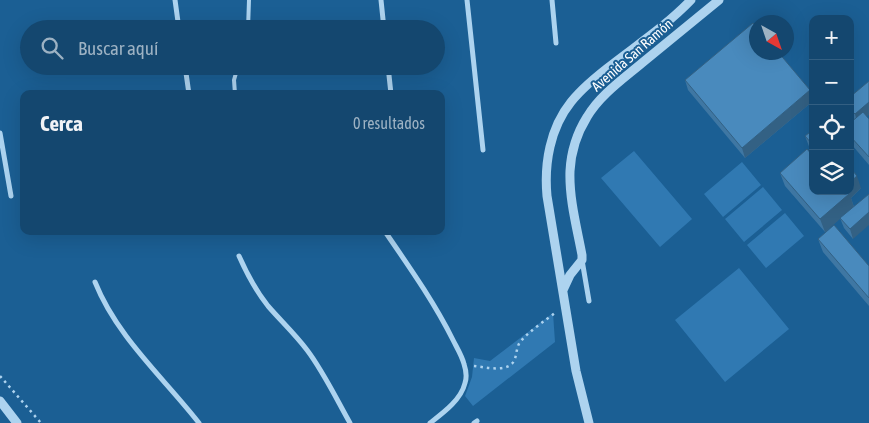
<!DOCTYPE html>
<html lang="es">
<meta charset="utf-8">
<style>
body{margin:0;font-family:"Asap Condensed",sans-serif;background:#215177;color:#f1f3f6}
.controls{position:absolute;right:15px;top:15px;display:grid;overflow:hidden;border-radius:10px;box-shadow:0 5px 20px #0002}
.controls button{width:45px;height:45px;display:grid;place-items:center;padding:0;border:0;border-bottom:1px solid #335f82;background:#14476f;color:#f1f3f6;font:25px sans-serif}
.compass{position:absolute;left:749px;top:15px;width:45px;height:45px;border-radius:50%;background:#14476f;box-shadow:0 5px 20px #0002;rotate:140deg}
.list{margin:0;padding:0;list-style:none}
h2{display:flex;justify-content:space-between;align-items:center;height:65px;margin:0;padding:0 20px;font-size:21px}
h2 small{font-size:16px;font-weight:400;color:#9db2c3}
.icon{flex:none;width:28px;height:28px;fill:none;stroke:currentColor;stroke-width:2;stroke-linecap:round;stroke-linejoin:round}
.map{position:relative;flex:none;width:869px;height:423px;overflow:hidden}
.search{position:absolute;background:#14476f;box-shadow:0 5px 20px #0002;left:20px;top:20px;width:425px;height:55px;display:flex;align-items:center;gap:12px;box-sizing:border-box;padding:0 18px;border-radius:28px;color:#9db2c3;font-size:19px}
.panel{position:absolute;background:#14476f;box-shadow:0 5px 20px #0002;left:20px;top:90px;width:425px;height:145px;border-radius:10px}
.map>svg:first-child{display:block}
</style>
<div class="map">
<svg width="869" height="423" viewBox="0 0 869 423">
<rect width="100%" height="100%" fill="#1b5f94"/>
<path fill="#3079b2" d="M 634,151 L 692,219 L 660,247 L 601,178 Z
M 742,162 L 761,185 L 723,217 L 704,194 Z
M 763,187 L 782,210 L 744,242 L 725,219 Z
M 785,213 L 804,236 L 766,268 L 747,245 Z
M 739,268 L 789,329 L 725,382 L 675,320 Z
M 553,313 L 555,342 L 473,406 L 465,396 L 472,377 L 474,358 L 490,361 Z"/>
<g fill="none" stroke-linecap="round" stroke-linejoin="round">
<path stroke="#add3ef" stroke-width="2.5" stroke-dasharray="2.5 4" stroke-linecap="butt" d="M 474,366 C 485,367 507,373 514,361 C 517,355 516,348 520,342 C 528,332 546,320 556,312
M 0,376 L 41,423"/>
<path stroke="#add3ef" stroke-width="4" d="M 248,29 L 249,0
M 235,94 L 234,80 L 238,66"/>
<path stroke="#add3ef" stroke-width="5" d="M 175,0 L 179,29
M 381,0 L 384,29
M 467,0 L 483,150
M 552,0 L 556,43
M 185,66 L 189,94
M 388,66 L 391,94
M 0,133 L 11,196
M 386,233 C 410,268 434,302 453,340 C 457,348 462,356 464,364 C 466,370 467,377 465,383 C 461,400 443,413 430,423
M 239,256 C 247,274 256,291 268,306 C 281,321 295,334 307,350 C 323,371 337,400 350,423
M 582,260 L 589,301
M 95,282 C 117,337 163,377 199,423
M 474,423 L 477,421"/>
<path stroke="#add3ef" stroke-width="9" d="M 563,290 L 570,275 L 582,260 L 582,255 C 577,228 569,199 570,171 C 571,152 577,133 587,117 C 600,95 623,79 642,63 C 668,42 693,21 719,0
M 0,401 L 17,423
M 589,423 L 576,371 L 547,196 C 544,164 550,128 571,102 C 583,87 598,75 614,63 C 640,43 668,24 691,0"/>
</g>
<path fill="#3f77a3" d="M 685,80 L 810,90 L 813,98 L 813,101 L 745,158 L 688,90 Z
M 850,97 L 869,119 L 869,165 L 852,145 L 850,146 L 850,123 L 854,120 L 850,115 Z
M 813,130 L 813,153 L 810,149 L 805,136 Z
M 780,173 L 813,191 L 861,188 L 851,198 L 854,207 L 853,239 L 844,228 L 840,218 L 825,232 L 785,186 Z
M 818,239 L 869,266 L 869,306 L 823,252 Z"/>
<path fill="#336184" d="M 810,90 L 813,98 L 813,101 L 745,158 L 742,148 Z
M 869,102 L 869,115 L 858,124 L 855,114 Z
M 857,176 L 861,188 L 851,198 L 854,207 L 825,232 L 820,219 L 845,191 L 850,191 L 850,182 Z
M 869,212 L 869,225 L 853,239 L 850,229 Z"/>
<path fill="#498abd" stroke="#336184" d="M 753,23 L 756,27 L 756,52 L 778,52 L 810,90 L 742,148 L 685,80 Z
M 869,81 L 869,102 L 855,114 L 850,109 L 850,97 Z
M 863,112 L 869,119 L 869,157 L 850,136 L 850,123 Z
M 813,130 L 813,145 L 805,136 Z
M 807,149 L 813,156 L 813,191 L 847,191 L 849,194 L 820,219 L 780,173 Z
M 852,170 L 857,176 L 850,182 L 850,171 Z
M 869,194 L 869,212 L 850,229 L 840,218 Z
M 834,225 L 869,266 L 869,298 L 818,239 Z"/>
<g text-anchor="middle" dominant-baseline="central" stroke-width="4" stroke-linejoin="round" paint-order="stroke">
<g font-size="14" fill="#fff" stroke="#1b5f94">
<text transform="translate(632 55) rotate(-41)">Avenida San Ramón</text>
</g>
</g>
</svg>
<div class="controls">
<button>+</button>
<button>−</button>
<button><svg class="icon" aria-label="locate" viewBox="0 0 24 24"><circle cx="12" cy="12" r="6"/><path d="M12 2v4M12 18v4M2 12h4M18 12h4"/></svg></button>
<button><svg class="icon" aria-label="layers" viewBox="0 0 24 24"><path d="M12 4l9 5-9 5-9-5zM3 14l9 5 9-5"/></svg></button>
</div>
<svg class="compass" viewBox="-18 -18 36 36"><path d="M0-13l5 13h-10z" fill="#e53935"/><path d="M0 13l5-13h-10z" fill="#9db2c3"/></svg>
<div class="search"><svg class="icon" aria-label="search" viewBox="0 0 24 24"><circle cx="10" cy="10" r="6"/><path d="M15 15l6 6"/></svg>Buscar aquí</div>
<section class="panel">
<h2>Cerca<small>0 resultados</small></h2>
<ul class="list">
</ul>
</section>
</div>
